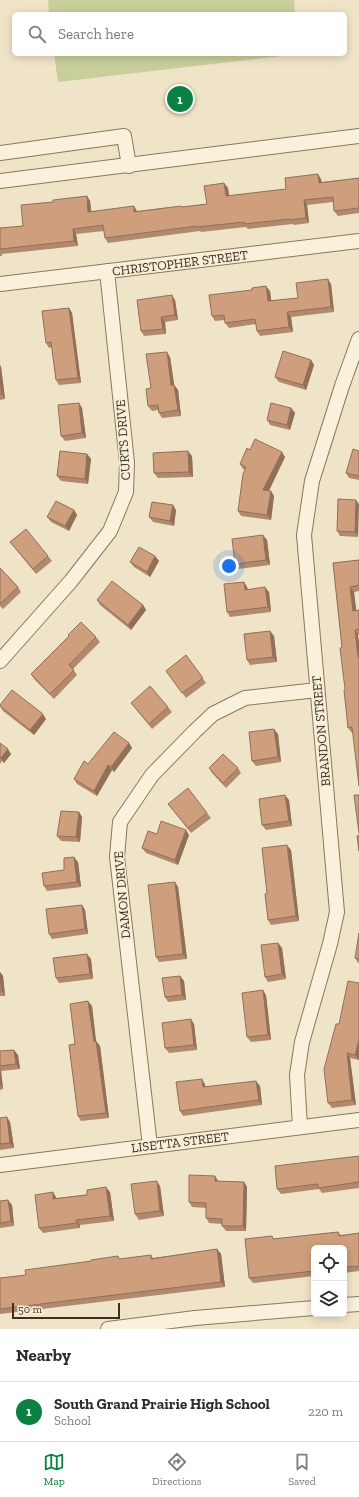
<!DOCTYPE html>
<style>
body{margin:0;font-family:"Zilla Slab",serif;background:#f7f7f7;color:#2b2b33}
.controls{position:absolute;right:12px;bottom:12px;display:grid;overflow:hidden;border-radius:6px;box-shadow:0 2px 10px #0003}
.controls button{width:36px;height:36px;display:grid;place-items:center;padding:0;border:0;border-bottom:1px solid #e1e1e2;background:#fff;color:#2b2b33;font:20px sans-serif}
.scale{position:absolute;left:12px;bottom:10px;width:108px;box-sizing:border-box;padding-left:4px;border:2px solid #3d2e20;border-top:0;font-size:11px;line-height:14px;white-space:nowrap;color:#3d2e20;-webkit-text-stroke:3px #f7eed8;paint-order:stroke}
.you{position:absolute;left:229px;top:566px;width:14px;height:14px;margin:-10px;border:3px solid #fff;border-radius:50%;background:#1a73e8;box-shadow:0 0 0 6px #1a73e833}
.badge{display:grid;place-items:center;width:26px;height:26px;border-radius:50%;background:#0b8043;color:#fff;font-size:13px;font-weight:700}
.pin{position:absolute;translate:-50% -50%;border:2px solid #fff;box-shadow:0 1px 4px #0006}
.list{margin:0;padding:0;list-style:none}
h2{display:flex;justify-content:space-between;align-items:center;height:52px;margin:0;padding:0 16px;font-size:17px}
h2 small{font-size:13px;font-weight:400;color:#7c7c81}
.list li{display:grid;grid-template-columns:26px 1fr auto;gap:12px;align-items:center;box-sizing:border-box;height:60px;padding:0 16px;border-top:1px solid #e1e1e2}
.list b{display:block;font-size:15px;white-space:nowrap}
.list p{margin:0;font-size:13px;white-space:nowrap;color:#7c7c81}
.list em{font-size:13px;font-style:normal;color:#7c7c81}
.icon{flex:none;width:22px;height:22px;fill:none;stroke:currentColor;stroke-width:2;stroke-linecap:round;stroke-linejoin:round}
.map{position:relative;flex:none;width:359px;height:1329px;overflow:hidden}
.search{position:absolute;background:#fff;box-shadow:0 2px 10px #0003;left:12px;right:12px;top:12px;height:44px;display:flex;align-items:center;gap:10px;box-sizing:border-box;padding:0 14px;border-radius:6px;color:#7c7c81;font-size:15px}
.sheet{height:112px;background:#fff}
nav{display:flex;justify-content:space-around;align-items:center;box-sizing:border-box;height:56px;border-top:1px solid #e1e1e2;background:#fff;font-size:11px;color:#7c7c81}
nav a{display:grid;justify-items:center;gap:2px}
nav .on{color:#0b8043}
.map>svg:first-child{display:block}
</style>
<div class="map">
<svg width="359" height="1329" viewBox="0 0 359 1329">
<rect width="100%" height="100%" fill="#f0e4c8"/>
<path fill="#c9cf9b" d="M 48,0 L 294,0 L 295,14 L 49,14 Z
M 54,54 L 298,54 L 58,82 Z"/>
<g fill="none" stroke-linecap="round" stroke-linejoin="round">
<defs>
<path id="minor" d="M 0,153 L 124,136 L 129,166
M 0,181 L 359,136
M 0,284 L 359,241
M 0,661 L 71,581 L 110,531 L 126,492 L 127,463 L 107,271
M 300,1127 L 297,1075 L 302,1042 L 330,944 L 337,912 L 304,535 L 312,481 L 342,386 L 359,339
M 150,1146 L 117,857 L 120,822 L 152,775 L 195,731 L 213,714 L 245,698 L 317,690
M 0,1165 L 359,1120
M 344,1305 L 359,1304
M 108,1329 L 195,1318 L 314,1308"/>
</defs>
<use href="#minor" stroke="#8d765c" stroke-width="16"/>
<use href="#minor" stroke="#faf1dc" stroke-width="14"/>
</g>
<path fill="#b2896c" d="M 359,178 L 359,213 L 338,216 L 334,211 L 333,202 L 307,205 L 309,223 L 294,225 L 293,224 L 248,229 L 246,227 L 201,232 L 200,231 L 108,243 L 105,238 L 104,231 L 76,234 L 78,246 L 2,254 L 2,256 L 0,256 L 0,228 L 23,226 L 53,202 L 87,196 L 90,201 L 91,211 L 137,211 L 181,206 L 183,207 L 207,204 L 224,183 L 228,188 L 229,196 L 286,189 L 321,179 L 322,182 Z
M 331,284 L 334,312 L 291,317 L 293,332 L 260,336 L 257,331 L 256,324 L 229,328 L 225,323 L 225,320 L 215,321 L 212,316 L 270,291 L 271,301 L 298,298 Z
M 175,300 L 178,320 L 165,322 L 166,334 L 144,336 L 141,331 Z
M 69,308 L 72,313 L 81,383 L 59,385 L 56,380 L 52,347 L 49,348 L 46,343 Z
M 170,357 L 174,385 L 178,390 L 181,416 L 162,418 L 159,413 L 158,410 L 152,411 L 148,406 L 151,388 Z
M 311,360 L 314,365 L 306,390 L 279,382 L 275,377 Z
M 0,365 L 1,367 L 5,399 L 0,400 Z
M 79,403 L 82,408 L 86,438 L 65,441 L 61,436 Z
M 291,408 L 295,413 L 290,430 L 270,425 L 267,420 Z
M 250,450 L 285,457 L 269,490 L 274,496 L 271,520 L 241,516 L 238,511 L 245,470 L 243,469 L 240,464 Z
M 359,451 L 359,480 L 349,478 L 346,473 Z
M 87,454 L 91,459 L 88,484 L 61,481 L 57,476 Z
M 192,456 L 193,477 L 158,478 L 154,473 Z
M 338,499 L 358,537 L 340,536 L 337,531 Z
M 74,510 L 77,515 L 69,531 L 51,522 L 47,517 Z
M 176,510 L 174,526 L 153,522 L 149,517 Z
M 267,540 L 270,565 L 238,569 L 235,564 Z
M 10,542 L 48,556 L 52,561 L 36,574 Z
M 155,556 L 159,561 L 150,577 L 134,567 L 130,562 Z
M 359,560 L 359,591 L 354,592 L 356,611 L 359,610 L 359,635 L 358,635 L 353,733 L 352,733 L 348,728 L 342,647 L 333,563 Z
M 0,568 L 18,587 L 21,592 L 3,609 L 0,606 Z
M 244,582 L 247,587 L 248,589 L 269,592 L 271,612 L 230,617 L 227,612 Z
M 97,600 L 143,605 L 146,610 L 131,630 L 100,605 Z
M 270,631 L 274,636 L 277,662 L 250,665 L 247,660 Z
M 96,637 L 100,642 L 73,669 L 77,675 L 54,699 L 34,679 L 31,674 Z
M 186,655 L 206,683 L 186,698 L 166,671 Z
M 131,703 L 168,707 L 172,712 L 152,729 Z
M 0,706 L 46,719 L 34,735 L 3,711 Z
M 278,734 L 281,762 L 256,766 L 252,761 Z
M 0,743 L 11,754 L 4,763 L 2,761 L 0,764 Z
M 129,743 L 132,748 L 114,772 L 112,770 L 97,796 L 77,784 L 74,779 L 88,764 Z
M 209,768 L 238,768 L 241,773 L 226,788 L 212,773 Z
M 289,800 L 292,826 L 266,830 L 262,825 Z
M 168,804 L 207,813 L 211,818 L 191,833 Z
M 79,812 L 82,817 L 80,842 L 61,841 L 57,836 Z
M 157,834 L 189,835 L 178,865 L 146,853 L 142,848 Z
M 291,850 L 299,921 L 271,925 L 268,920 L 267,893 Z
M 78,862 L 81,887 L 47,891 L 44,886 L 64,870 Z
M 175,882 L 178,887 L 187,959 L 159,962 L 156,957 Z
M 82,905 L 85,910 L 88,934 L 52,939 L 49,934 Z
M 278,943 L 282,948 L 286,979 L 268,982 L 265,977 Z
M 355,958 L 359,959 L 359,963 L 358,963 Z
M 91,959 L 93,979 L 59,983 L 56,978 Z
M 0,972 L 3,976 L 5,996 L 0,996 Z
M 180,976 L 184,981 L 186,1000 L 168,1002 L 165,997 Z
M 359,983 L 359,1060 L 350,1058 L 356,1105 L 332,1108 L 328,1103 L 339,1024 Z
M 266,995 L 271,1040 L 251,1042 L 247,1037 Z
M 92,1006 L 96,1041 L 100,1046 L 109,1118 L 81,1121 L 78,1116 L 75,1044 Z
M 194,1024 L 197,1050 L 169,1053 L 165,1048 Z
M 0,1048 L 0,1051 L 18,1055 L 20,1069 L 1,1071 L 3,1089 L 0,1090 Z
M 205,1084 L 205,1087 L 260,1086 L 262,1105 L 183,1116 L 180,1111 Z
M 0,1118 L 10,1122 L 14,1148 L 0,1150 Z
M 359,1156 L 359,1188 L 322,1193 L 319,1189 L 281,1194 L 277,1189 Z
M 215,1176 L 218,1181 L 244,1182 L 247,1187 L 246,1231 L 226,1231 L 222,1226 L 222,1224 L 209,1223 L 206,1218 L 206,1208 L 192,1207 L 189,1202 Z
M 160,1186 L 164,1216 L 139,1220 L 135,1214 Z
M 110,1192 L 114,1221 L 80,1225 L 80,1228 L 43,1233 L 39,1228 L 56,1197 L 56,1198 Z
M 0,1201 L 12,1205 L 14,1226 L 0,1228 Z
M 338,1232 L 341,1235 L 359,1233 L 359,1271 L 344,1273 L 344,1248 L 314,1248 L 314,1276 L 253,1283 L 249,1278 L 274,1239 Z
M 217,1249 L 221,1254 L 225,1287 L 0,1314 L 0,1278 L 26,1275 L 120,1259 L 151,1255 L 153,1258 Z"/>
<path fill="#916f58" d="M 318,174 L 321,179 L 322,188 L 319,183 Z
M 224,183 L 228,188 L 230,201 L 226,196 Z
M 87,196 L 90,201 L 92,217 L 88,212 Z
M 304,200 L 307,205 L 309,223 L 306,218 Z
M 134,206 L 137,211 L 138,217 L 134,212 Z
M 73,229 L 76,234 L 78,246 L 74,241 Z
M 328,279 L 331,284 L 334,312 L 331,307 Z
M 266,286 L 270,291 L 272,306 L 268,301 Z
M 172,295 L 175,300 L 178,320 L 175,315 Z
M 69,308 L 72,313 L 81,383 L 78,378 Z
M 287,312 L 291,317 L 293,332 L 289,327 Z
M 161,317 L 165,322 L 166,334 L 163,329 Z
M 167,352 L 170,357 L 175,390 L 171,385 Z
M 311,360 L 314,365 L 306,390 L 303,385 Z
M 0,365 L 1,367 L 5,399 L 2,394 L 0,381 Z
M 174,385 L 178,390 L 181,416 L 178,410 Z
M 79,403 L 82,408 L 86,438 L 82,433 Z
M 291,408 L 295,413 L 290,430 L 287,425 Z
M 188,451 L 192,456 L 193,477 L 189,472 Z
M 282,452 L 285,457 L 267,495 L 263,490 Z
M 87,454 L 91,459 L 88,484 L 85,479 Z
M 271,491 L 274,496 L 271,520 L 267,515 Z
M 356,500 L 359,504 L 358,537 L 355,532 Z
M 173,505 L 176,510 L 174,526 L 170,521 Z
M 74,510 L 77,515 L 69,531 L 65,526 Z
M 263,535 L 267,540 L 270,565 L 266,560 Z
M 155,556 L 159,561 L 150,577 L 147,572 Z
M 244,582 L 247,587 L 248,595 L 245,590 Z
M 265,587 L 269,592 L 271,612 L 268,607 Z
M 350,587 L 354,592 L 357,616 L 353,611 Z
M 143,605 L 146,610 L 131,630 L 128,625 Z
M 355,630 L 358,635 L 359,642 L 359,659 L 358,657 Z
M 270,631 L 274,636 L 277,662 L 273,657 Z
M 43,714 L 46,719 L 34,735 L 30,730 Z
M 274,729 L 278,734 L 281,762 L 278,757 Z
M 129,743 L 132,748 L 114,772 L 111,767 Z
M 8,749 L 11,754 L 4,763 L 1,758 Z
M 108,765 L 112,770 L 97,796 L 94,791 Z
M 285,795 L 289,800 L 292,826 L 289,821 Z
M 79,812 L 82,817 L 80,842 L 76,837 Z
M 186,830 L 189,835 L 178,865 L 175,860 Z
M 287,845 L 291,850 L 299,921 L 296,916 Z
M 74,857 L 78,862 L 81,887 L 77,882 Z
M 175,882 L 178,887 L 187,959 L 183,954 Z
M 82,905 L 85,910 L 88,934 L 85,929 Z
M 278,943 L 282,948 L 286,979 L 282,974 Z
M 87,954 L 91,959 L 93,979 L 90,974 Z
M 0,972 L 3,976 L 5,996 L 2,991 L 0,979 Z
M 180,976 L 184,981 L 186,1000 L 182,995 Z
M 263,990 L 266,995 L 271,1040 L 268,1035 Z
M 88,1001 L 92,1006 L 96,1041 L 100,1046 L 109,1118 L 106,1113 L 94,1042 Z
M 191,1019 L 194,1024 L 197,1050 L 194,1045 Z
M 359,1040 L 359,1060 L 355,1055 Z
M 14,1050 L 18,1055 L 20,1069 L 16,1064 Z
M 347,1053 L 350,1058 L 356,1105 L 352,1100 Z
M 0,1069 L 1,1071 L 3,1089 L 0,1084 Z
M 202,1079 L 205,1084 L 206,1092 L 203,1087 Z
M 256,1081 L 260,1086 L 262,1105 L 259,1100 Z
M 7,1117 L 10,1122 L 14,1148 L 10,1143 Z
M 215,1176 L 218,1181 L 218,1186 L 215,1181 Z
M 157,1181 L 160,1186 L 164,1216 L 160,1211 Z
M 244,1182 L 247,1187 L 246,1231 L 243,1226 Z
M 106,1187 L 110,1192 L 114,1221 L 110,1216 Z
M 53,1192 L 56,1197 L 57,1204 L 53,1199 Z
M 8,1200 L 12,1205 L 14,1226 L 11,1221 Z
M 76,1220 L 80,1225 L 80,1228 L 77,1223 Z
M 217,1249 L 221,1254 L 225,1287 L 221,1282 Z"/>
<path fill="#cf9f7d" stroke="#916f58" d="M 318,174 L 319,183 L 359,178 L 359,208 L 334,211 L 333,197 L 304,200 L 306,218 L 290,220 L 290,219 L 244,224 L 244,222 L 197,227 L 197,226 L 105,238 L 103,225 L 73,229 L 74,241 L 0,249 L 0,228 L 23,226 L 21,205 L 53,202 L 53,200 L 87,196 L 88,212 L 134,206 L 134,212 L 181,206 L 182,207 L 207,204 L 204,186 L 224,183 L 226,196 L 286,189 L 285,178 Z
M 328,279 L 331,307 L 287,312 L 289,327 L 257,331 L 255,319 L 225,323 L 224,315 L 212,316 L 209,295 L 252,290 L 252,288 L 266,286 L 268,301 L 298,298 L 296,283 Z
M 172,295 L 175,315 L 161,317 L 163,329 L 141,331 L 137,300 Z
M 69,308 L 78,378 L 56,380 L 51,342 L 46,343 L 42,311 Z
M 283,351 L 311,360 L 303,385 L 275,377 Z
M 167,352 L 171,385 L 174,385 L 178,410 L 159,413 L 158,405 L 148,406 L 146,389 L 151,388 L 146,354 Z
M 0,381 L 2,394 L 0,394 Z
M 79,403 L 82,433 L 61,436 L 58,405 Z
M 271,403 L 291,408 L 287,425 L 267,420 Z
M 255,439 L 282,452 L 263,490 L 271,491 L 267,515 L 238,511 L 243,474 L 246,467 L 240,464 L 247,448 L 250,450 Z
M 353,449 L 359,451 L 359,476 L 346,473 Z
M 60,451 L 87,454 L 85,479 L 57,476 Z
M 188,451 L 189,472 L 154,473 L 153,453 Z
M 338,499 L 356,500 L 355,532 L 337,531 Z
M 56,501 L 74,510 L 65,526 L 47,517 Z
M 152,502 L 173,505 L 170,521 L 149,517 Z
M 26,529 L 48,556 L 33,569 L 10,542 Z
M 263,535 L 266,560 L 235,564 L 232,539 Z
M 139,547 L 155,556 L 147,572 L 130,562 Z
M 359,560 L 359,585 L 350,587 L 353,611 L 359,610 L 359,629 L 355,630 L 358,657 L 359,657 L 359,786 L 352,727 L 348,728 L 344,690 L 345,689 L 340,648 L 342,647 L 333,563 Z
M 0,568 L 18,587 L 0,604 Z
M 112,581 L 143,605 L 128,625 L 97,600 Z
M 244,582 L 245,590 L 265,587 L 268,607 L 227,612 L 224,584 Z
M 81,622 L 96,637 L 69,665 L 74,670 L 50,694 L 31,674 L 69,636 L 68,635 Z
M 270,631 L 273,657 L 247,660 L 244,634 Z
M 186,655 L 203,678 L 182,693 L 166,671 Z
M 150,686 L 168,707 L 149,724 L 131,703 Z
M 12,690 L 43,714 L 30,730 L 0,706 L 0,705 Z
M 274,729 L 278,757 L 252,761 L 249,732 Z
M 114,732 L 129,743 L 111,767 L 108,765 L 94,791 L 74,779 L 84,761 L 88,764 Z
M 0,743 L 8,749 L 1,758 L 0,757 Z
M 223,754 L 238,768 L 223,783 L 209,768 Z
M 188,788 L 207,813 L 188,828 L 168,804 Z
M 285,795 L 289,821 L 262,825 L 259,799 Z
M 354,795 L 359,795 L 359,833 Z
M 61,811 L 79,812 L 76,837 L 57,836 Z
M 161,821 L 186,830 L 175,860 L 142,848 L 148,831 L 157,834 Z
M 359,835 L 359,851 L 357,836 Z
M 287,845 L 296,916 L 268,920 L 265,894 L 267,893 L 262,848 Z
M 74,857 L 77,882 L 44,886 L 42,873 L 64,870 L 64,858 Z
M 175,882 L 183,954 L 156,957 L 148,885 Z
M 82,905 L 85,929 L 49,934 L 46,909 Z
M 359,933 L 359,959 L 355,958 Z
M 278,943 L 282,974 L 265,977 L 261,945 Z
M 87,954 L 90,974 L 56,978 L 53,958 Z
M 180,976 L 182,995 L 165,997 L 162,978 Z
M 0,979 L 2,991 L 0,991 Z
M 348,981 L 359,983 L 359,1040 L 355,1055 L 347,1053 L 352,1100 L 328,1103 L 324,1069 L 336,1024 L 339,1024 Z
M 263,990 L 268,1035 L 247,1037 L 242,993 Z
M 88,1001 L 94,1042 L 96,1041 L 106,1113 L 78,1116 L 69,1045 L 75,1044 L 70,1004 Z
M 191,1019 L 194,1045 L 165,1048 L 162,1023 Z
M 14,1050 L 16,1064 L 0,1066 L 0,1051 Z
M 202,1079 L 203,1087 L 256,1081 L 259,1100 L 180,1111 L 176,1082 Z
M 7,1117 L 10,1143 L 0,1144 L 0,1118 Z
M 359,1156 L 359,1182 L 318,1188 L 318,1184 L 277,1189 L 275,1166 Z
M 189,1175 L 215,1176 L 215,1181 L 244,1182 L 243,1226 L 222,1226 L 222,1219 L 206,1218 L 206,1203 L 189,1202 Z
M 157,1181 L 160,1211 L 135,1214 L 131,1184 Z
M 106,1187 L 110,1216 L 76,1220 L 77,1223 L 39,1228 L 35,1195 L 53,1192 L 53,1199 L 87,1195 L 87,1190 Z
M 8,1200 L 11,1221 L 0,1223 L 0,1201 Z
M 338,1232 L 339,1236 L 359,1233 L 359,1266 L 344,1267 L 344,1248 L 314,1248 L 314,1271 L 249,1278 L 245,1239 L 272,1236 L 273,1239 Z
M 217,1249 L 221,1282 L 0,1309 L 0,1278 L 26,1275 L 25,1270 L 91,1261 L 91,1260 L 118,1256 L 119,1259 L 151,1255 L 151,1259 Z"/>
<g text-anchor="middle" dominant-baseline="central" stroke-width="3" stroke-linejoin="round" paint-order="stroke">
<g font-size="13" fill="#3d2e20" stroke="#f7eed8">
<text transform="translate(180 263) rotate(-7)">CHRISTOPHER STREET</text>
<text transform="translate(123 440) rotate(-94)">CURTS DRIVE</text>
<text transform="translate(321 731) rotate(-95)">BRANDON STREET</text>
<text transform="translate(122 895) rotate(-95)">DAMON DRIVE</text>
<text transform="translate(180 1142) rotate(-7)">LISETTA STREET</text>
</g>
</g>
</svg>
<div class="controls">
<button><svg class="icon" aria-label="locate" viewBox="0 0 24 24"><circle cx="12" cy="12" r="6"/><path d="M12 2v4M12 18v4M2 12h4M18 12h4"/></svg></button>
<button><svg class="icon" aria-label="layers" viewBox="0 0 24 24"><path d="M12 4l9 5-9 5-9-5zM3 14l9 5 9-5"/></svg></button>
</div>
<div class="scale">50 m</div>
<div class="you"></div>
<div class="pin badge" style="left:180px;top:99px">1</div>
<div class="search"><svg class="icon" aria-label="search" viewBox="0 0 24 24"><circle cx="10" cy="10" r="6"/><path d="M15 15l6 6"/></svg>Search here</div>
</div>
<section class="sheet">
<h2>Nearby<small></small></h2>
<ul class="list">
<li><span class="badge">1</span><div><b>South Grand Prairie High School</b><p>School</p></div><em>220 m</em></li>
</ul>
</section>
<nav>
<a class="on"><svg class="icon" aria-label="map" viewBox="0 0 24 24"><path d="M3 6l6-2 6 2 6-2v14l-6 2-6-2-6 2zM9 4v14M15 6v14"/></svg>Map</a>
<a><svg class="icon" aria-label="directions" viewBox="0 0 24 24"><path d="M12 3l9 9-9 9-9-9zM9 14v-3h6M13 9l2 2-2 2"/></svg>Directions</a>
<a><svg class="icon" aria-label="saved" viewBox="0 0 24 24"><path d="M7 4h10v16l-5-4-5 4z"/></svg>Saved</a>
</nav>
